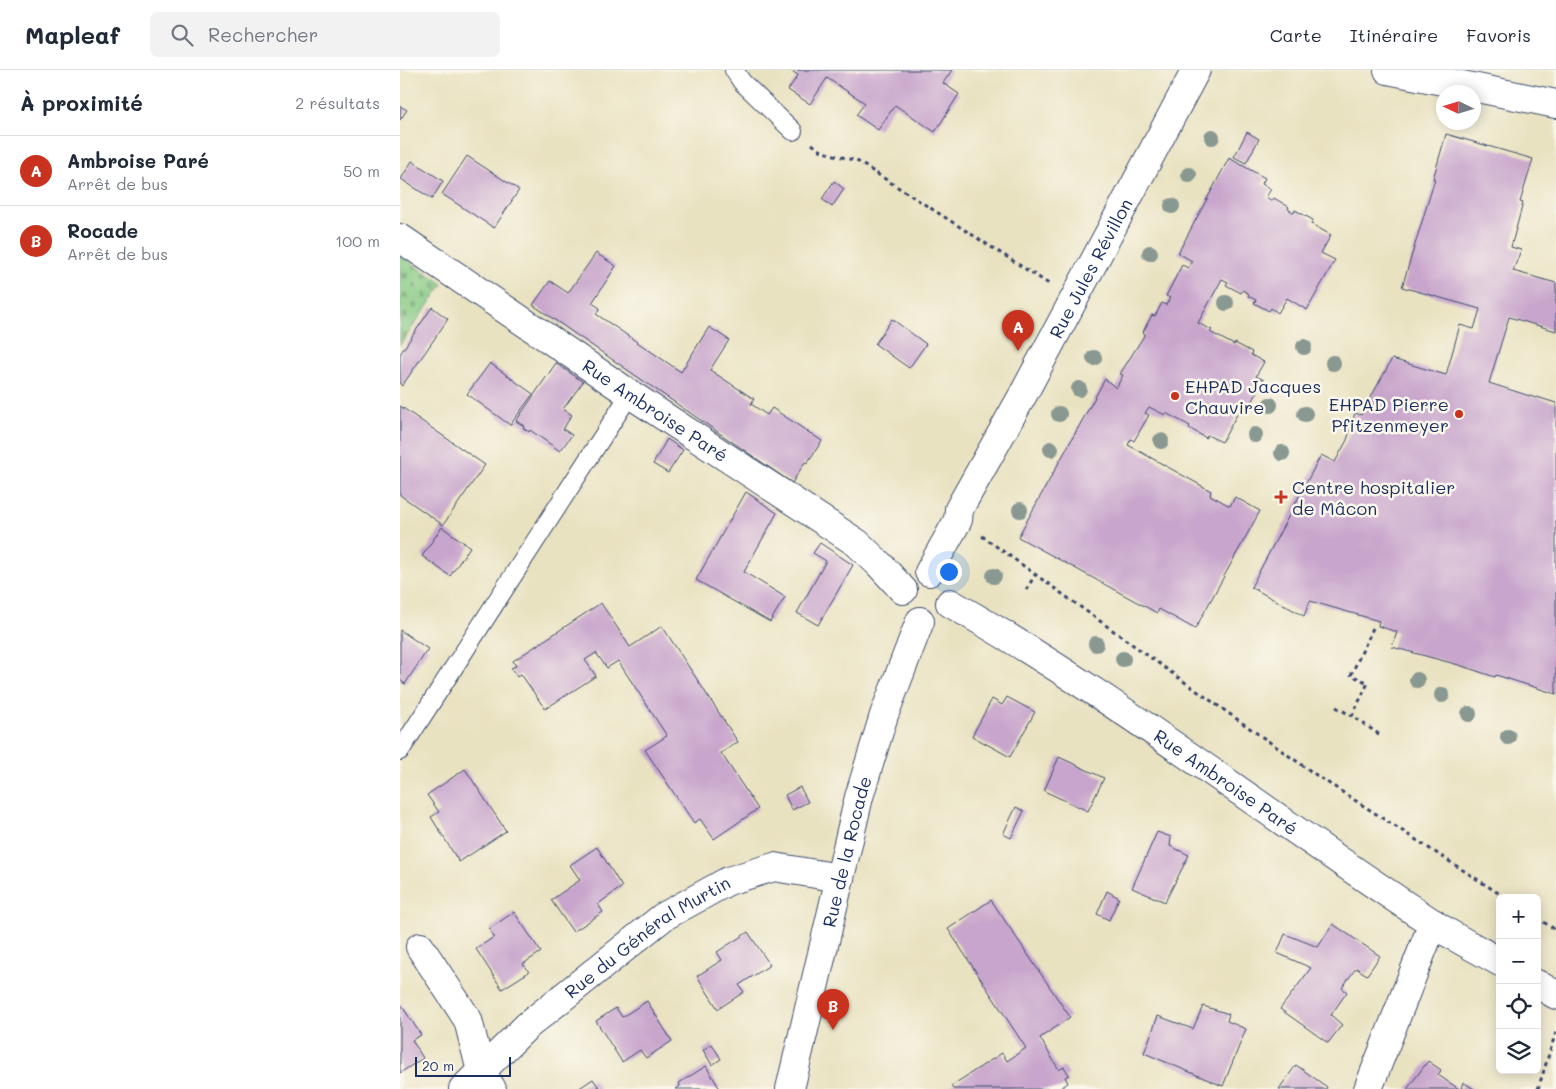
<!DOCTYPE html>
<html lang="fr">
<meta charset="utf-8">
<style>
body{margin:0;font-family:Mali,sans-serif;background:#f2f2f3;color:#1f2937}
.controls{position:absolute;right:15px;bottom:15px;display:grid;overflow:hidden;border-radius:8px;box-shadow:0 2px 12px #0003}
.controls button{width:45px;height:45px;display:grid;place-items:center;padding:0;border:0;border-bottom:1px solid #e0e1e3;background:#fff;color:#1f2937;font:25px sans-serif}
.compass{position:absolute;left:1036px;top:15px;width:45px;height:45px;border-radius:50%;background:#fff;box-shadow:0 2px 12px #0003;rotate:274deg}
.scale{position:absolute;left:15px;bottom:12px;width:96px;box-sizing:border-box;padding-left:5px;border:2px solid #1b2f5e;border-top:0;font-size:14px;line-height:18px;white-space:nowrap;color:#1b2f5e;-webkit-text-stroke:4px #fbf7ec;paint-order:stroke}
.you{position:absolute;left:548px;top:501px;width:18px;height:18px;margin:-12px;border:4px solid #fff;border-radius:50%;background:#1a73e8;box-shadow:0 0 0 8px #1a73e833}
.badge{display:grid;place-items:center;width:32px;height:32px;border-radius:50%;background:#c8321e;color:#fff;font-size:16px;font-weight:700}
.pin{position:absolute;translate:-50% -41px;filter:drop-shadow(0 1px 2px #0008)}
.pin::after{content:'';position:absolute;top:26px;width:18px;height:15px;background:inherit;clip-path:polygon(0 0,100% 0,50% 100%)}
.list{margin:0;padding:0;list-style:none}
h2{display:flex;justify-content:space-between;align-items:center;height:65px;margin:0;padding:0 20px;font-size:21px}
h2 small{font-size:16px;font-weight:400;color:#747a83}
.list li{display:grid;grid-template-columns:32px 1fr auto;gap:15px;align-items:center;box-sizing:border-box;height:70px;padding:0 20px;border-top:1px solid #e0e1e3}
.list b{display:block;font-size:19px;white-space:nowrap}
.list p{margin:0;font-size:16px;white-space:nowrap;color:#747a83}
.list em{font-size:16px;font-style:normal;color:#747a83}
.icon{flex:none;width:28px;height:28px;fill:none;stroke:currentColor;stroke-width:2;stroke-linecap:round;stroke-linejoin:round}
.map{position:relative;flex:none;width:1156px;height:1019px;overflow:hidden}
header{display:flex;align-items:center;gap:30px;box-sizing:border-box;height:70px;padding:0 25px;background:#fff;border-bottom:1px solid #e0e1e3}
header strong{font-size:24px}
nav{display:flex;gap:28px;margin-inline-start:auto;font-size:18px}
.search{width:350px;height:45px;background:#f2f2f3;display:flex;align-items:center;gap:12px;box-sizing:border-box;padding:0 18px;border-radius:8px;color:#747a83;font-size:19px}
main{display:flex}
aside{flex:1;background:#fff}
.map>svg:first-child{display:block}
</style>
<header>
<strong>Mapleaf</strong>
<div class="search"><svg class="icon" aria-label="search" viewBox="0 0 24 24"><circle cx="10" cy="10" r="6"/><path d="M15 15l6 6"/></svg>Rechercher</div>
<nav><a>Carte</a><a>Itinéraire</a><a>Favoris</a></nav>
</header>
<main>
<aside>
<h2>À proximité<small>2 résultats</small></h2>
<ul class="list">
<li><span class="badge">A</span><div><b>Ambroise Paré</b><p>Arrêt de bus</p></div><em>50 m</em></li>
<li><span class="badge">B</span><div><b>Rocade</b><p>Arrêt de bus</p></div><em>100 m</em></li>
</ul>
</aside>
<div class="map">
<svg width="1156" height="1019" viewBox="0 0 1156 1019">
<defs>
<pattern id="cemetery-stones" width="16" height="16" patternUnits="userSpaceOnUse" patternTransform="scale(1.25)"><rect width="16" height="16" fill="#85c982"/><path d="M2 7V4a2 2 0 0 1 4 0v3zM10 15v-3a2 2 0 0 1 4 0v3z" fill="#6ca46e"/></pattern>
</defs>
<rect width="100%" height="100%" fill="#fbf7ec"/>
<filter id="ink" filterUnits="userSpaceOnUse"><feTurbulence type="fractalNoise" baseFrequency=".02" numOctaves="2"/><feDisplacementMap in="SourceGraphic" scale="10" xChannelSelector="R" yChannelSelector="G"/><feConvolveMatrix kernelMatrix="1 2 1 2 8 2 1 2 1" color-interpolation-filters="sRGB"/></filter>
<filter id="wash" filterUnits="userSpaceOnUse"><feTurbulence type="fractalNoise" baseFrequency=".0096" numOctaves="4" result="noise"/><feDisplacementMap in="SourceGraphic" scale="20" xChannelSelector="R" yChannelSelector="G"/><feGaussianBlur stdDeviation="1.12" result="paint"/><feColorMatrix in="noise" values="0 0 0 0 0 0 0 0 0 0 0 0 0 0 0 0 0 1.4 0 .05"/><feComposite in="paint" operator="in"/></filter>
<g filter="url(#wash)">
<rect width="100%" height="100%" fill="#e9e2c1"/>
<path fill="url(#cemetery-stones)" stroke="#507c70" d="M 0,185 L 43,214 L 0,275 Z"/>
<g id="blocks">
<path fill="#c8a5cc" d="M 390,0 L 552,0 L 543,13 L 559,24 L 535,62 L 495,35 L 478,60 L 456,45 L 465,33 L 427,8 L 410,34 L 388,20 L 398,5 Z
M 0,36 L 7,40 L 0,50 Z
M 847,62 L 859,69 L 846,93 L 834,87 Z
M 1046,64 L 1133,89 L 1120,132 L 1123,133 L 1111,177 L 1121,180 L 1113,201 L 1156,213 L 1156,261 L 1109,247 L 1089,313 L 1136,328 L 1137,327 L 1156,333 L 1156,624 L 1096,605 L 1095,607 L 1059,595 L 992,577 L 997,562 L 978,556 L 979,551 L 910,531 L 904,546 L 851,517 L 921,385 L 935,392 L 947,370 L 955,343 L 961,345 L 992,289 L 1046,305 L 1060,255 L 1074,259 L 1080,239 L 1002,217 L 1035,109 L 1033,109 Z
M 67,86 L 119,120 L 94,158 L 42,124 Z
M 829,88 L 865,108 L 862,114 L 871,119 L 866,127 L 872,131 L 874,128 L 889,137 L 888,139 L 894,143 L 895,140 L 913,150 L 911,154 L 931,165 L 921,183 L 935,190 L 907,240 L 887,228 L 878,243 L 871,238 L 869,241 L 854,233 L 856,230 L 848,226 L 849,224 L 843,220 L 841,223 L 826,215 L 828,212 L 822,209 L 798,253 L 812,260 L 810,262 L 834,275 L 835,273 L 852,282 L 851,285 L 864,292 L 856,306 L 864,310 L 849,338 L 842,335 L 822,372 L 807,365 L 806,368 L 789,358 L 790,356 L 766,343 L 765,345 L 749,337 L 745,343 L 749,345 L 734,371 L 731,369 L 728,375 L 811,421 L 810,425 L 830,436 L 835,427 L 860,441 L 795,559 L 759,539 L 757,543 L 618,467 L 705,309 L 716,318 L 723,305 L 720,304 L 745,264 L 743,262 L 752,245 L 755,246 L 762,233 L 766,235 L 770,228 L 766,226 L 782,195 L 788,198 L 792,191 L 778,183 Z
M 12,91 L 43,111 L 32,129 L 1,109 Z
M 434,111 L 444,119 L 432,137 L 422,129 Z
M 196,183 L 216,196 L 192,233 L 200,238 L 196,244 L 281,302 L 309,257 L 329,270 L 310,300 L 354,329 L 351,334 L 367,345 L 372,338 L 422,371 L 407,393 L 405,392 L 392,413 L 133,235 L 150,211 L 168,223 Z
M 32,237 L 48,249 L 2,316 L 0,314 L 0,284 Z
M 492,249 L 526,274 L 509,298 L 475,274 Z
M 90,293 L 133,324 L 110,355 L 67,324 Z
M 156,293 L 183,312 L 163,339 L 172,345 L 163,359 L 172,365 L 160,381 L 130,360 L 129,362 L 123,358 L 124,356 L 116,351 Z
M 0,336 L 85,395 L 43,455 L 0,425 Z
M 267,369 L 283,380 L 268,403 L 253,394 Z
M 346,422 L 377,443 L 344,502 L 385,527 L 370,552 L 296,510 Z
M 42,457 L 70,477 L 50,506 L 22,486 Z
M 420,473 L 453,495 L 418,555 L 397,543 L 426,491 L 413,483 Z
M 201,533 L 230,577 L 262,556 L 338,672 L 321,683 L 358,739 L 314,769 L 300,749 L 294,753 L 245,680 L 267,666 L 218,591 L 207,598 L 196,583 L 185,590 L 196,606 L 145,639 L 121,604 L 117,607 L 111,598 L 116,596 L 113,591 Z
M 0,560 L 28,579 L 5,614 L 0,610 Z
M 607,627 L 635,642 L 610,687 L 572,666 L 592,629 L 602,635 Z
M 659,687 L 704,708 L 688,741 L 644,721 Z
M 65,699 L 106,761 L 59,792 L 31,747 L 39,742 L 27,725 Z
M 400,717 L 408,732 L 392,740 L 385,725 Z
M 616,737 L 624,741 L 611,768 L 603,764 Z
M 757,762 L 771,767 L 770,776 L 789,785 L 765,832 L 732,818 Z
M 197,777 L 222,817 L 198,834 L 203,842 L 173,862 L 151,830 L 180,810 L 170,795 Z
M 707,821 L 719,828 L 709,850 L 697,844 Z
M 591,830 L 670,947 L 640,968 L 659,1000 L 664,997 L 669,1005 L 665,1007 L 668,1013 L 659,1019 L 553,1019 L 551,1016 L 602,983 L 607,991 L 626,978 L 548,859 Z
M 114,842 L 141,882 L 123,894 L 129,902 L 102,919 L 76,879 L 94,867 L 89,859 Z
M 933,854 L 980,886 L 967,905 L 956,898 L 942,918 L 947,922 L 931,945 L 942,955 L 928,973 L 880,939 L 911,898 L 877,883 L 885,864 L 918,877 Z
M 348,862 L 370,895 L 339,915 L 344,922 L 318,939 L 297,906 L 322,890 L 317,882 Z
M 247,931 L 272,971 L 246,988 L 240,980 L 222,992 L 196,951 L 216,938 L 222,947 Z
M 0,933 L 21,965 L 12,970 L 23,988 L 0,1003 Z
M 803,936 L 829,944 L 827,951 L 846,959 L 823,1016 L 744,983 L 758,946 L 793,959 Z
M 312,974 L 321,989 L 312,995 L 303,980 Z
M 1028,991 L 1041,1000 L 1038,1005 L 1059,1019 L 1007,1019 Z
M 896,995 L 927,1017 L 926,1019 L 879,1019 Z
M 306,996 L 320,1019 L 276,1019 L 280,1016 L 279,1013 Z
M 193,1009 L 200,1019 L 178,1019 Z
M 1063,1012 L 1074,1019 L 1061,1019 Z"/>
</g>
</g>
<g filter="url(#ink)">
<use href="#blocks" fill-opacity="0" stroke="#3a4a6d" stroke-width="1"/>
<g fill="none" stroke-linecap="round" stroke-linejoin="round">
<defs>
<path id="service" d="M 334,0 L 342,12 L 393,61
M 0,681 L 230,324"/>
<g id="minor">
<path d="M 988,0 L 1156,34"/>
<path id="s1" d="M 0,168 L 230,324 L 457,473 L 479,494 L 503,520"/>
<path id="s2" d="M 529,502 L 558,450 L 559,439 L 624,323 L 796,0"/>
<path id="s3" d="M 550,533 C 718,628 870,747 1031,852 C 1053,867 1077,879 1100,892"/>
<path d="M 20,877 L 68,950 L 81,1001 L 92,1019"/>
<path d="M 1137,914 L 1156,925"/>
<path id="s4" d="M 63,1019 L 127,956 L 263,847 L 328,811 L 374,797 L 440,808"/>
<path id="s5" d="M 390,1019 L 459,727 L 484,645 L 520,551"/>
<path d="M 968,1019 L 1033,853"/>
</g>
</defs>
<use href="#service" stroke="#3a4a6d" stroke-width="20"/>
<use href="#minor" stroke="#3a4a6d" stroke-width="30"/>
<path stroke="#3a4a6d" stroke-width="3" stroke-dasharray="4 4" stroke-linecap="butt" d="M 412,74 L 423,82 L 457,91 L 649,214
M 582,466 L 790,616 L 919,707 L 1106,828
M 626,520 L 635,505
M 973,558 L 951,605 L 968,613 L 952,646 L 980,665
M 936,637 L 952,646
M 1137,848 L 1156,860
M 1138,1019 L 1156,962"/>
<use href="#service" stroke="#fff" stroke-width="18"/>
<use href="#minor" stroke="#fff" stroke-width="28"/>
</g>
<g fill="#899991">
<circle cx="812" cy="67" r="8"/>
<circle cx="789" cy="105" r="8"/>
<circle cx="772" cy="136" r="8"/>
<circle cx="750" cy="183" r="8"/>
<circle cx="826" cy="233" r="8"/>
<circle cx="904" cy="277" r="8"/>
<circle cx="694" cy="288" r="8"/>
<circle cx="933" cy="293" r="8"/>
<circle cx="679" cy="319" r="8"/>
<circle cx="870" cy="335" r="8"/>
<circle cx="659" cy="344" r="8"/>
<circle cx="905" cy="344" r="8"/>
<circle cx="855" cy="365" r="8"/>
<circle cx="761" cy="371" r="8"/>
<circle cx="651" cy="379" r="8"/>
<circle cx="882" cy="383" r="8"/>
<circle cx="620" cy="440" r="8"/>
<circle cx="594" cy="506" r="8"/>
<circle cx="696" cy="574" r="8"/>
<circle cx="723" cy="589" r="8"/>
<circle cx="1017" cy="610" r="8"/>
<circle cx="1042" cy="625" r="8"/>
<circle cx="1069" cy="644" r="8"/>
<circle cx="1108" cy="667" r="8"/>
</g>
</g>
<g fill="#c8321e" stroke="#fbf7ec" stroke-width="2">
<circle cx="775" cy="326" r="5"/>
<circle cx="1059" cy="344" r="5"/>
<path d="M878.5 419.5h5v5h5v5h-5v5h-5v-5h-5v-5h5z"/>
</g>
<g text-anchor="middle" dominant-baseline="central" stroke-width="5" stroke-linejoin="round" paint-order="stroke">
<g font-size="18" fill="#1b2f5e" stroke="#fbf7ec">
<text stroke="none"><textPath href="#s2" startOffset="345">Rue Jules Révillon</textPath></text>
<text stroke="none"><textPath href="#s1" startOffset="308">Rue Ambroise Paré</textPath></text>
<text stroke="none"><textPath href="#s3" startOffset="329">Rue Ambroise Paré</textPath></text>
<text stroke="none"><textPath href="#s5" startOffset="244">Rue de la Rocade</textPath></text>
<text stroke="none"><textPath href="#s4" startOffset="240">Rue du Général Murtin</textPath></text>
</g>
<g font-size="18" fill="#1b2f5e" stroke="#fbf7ec" text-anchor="start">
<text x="785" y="316">EHPAD Jacques<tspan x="785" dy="21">Chauvire</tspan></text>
<text x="1049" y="334" text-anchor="end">EHPAD Pierre<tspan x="1049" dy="21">Pfitzenmeyer</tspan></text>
<text x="892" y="417">Centre hospitalier<tspan x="892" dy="21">de Mâcon</tspan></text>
</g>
</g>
</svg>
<div class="controls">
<button>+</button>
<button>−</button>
<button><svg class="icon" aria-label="locate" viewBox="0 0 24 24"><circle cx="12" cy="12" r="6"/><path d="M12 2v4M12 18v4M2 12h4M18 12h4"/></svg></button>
<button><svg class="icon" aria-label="layers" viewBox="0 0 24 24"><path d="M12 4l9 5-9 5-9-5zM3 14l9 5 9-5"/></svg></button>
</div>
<svg class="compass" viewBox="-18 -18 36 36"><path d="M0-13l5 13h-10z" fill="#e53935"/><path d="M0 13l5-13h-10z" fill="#747a83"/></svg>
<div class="scale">20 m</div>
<div class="you"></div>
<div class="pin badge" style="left:618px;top:281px">A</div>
<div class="pin badge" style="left:433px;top:960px">B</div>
</div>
</main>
